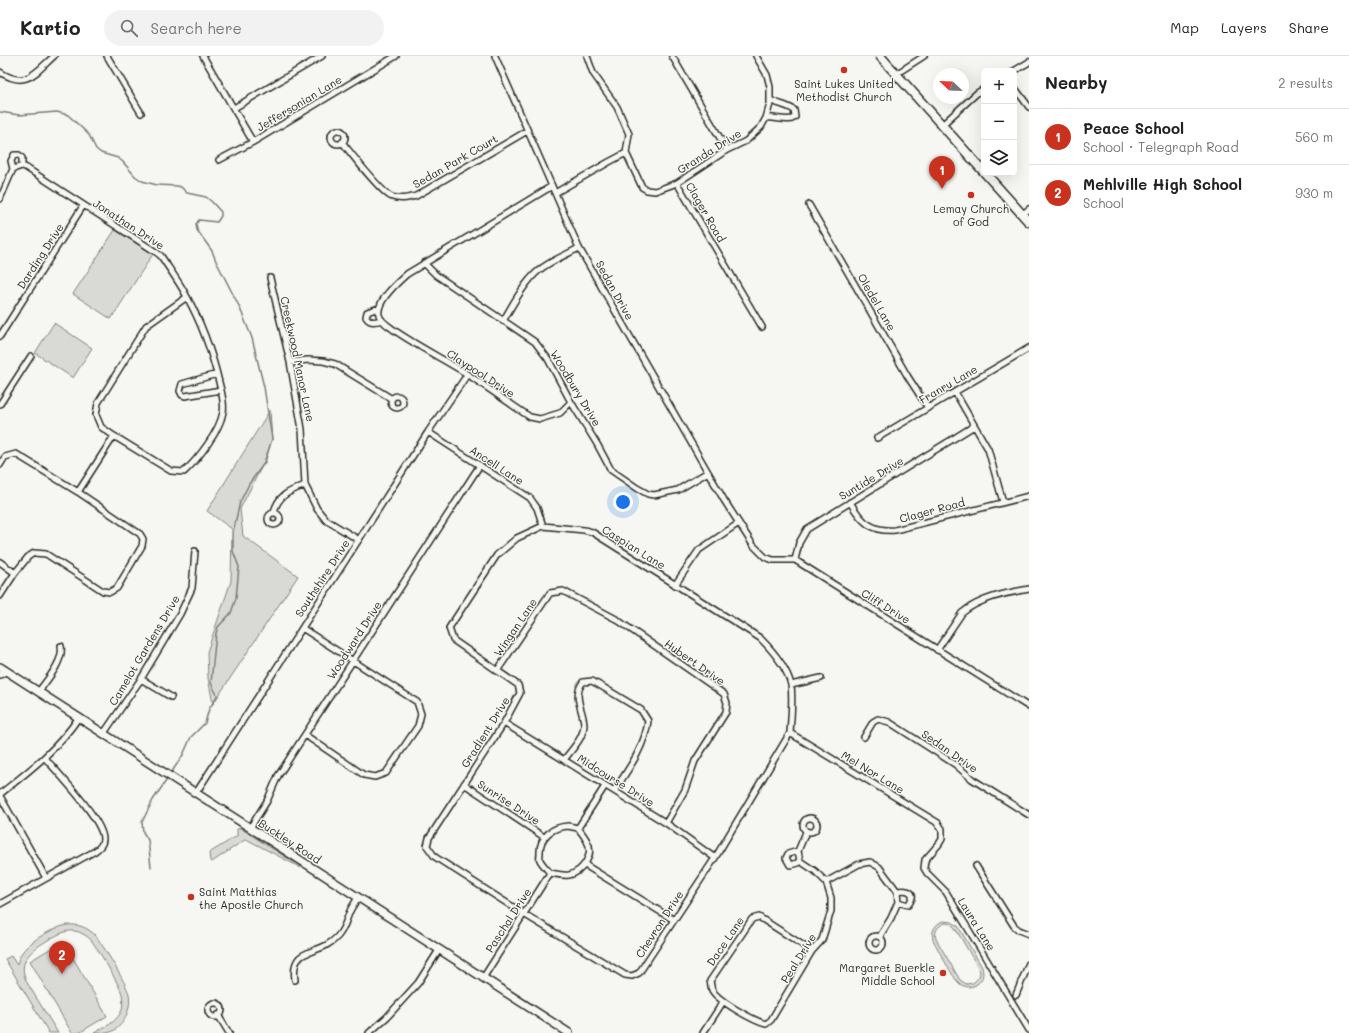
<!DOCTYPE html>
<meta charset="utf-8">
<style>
body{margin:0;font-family:Mali,sans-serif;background:#f2f2f2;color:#222}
.controls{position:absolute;right:12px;top:12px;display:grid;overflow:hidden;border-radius:6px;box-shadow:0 4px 16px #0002}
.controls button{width:36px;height:36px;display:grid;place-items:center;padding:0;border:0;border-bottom:1px solid #e0e0e0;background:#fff;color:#222;font:20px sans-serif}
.compass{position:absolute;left:933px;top:12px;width:36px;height:36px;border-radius:50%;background:#fff;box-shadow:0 4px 16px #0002;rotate:293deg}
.you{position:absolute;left:623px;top:446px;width:14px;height:14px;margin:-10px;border:3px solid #fff;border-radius:50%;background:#1a73e8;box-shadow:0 0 0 6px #1a73e833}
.badge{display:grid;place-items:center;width:26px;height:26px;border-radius:50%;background:#c8321e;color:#fff;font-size:13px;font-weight:700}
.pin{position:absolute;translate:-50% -33px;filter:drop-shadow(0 1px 2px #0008)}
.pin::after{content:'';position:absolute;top:21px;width:14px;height:12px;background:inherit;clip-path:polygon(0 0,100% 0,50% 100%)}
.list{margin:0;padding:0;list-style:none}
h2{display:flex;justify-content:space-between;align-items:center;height:52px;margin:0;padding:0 16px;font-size:17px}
h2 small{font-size:13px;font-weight:400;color:#767676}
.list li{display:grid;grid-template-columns:26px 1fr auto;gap:12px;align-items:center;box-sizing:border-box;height:56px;padding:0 16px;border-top:1px solid #e0e0e0}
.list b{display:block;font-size:15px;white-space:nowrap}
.list p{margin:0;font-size:13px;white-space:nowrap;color:#767676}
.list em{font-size:13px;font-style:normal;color:#767676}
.icon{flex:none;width:22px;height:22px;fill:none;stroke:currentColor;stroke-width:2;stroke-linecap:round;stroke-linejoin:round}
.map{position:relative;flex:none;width:1029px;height:977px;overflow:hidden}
header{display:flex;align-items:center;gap:24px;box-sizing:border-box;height:56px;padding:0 20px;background:#fff;border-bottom:1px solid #e0e0e0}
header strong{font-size:19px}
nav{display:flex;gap:22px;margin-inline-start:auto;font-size:14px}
.search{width:280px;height:36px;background:#f2f2f2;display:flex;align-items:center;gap:10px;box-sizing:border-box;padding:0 14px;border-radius:22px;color:#767676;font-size:15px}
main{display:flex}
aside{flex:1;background:#fff}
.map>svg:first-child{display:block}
</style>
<header>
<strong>Kartio</strong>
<div class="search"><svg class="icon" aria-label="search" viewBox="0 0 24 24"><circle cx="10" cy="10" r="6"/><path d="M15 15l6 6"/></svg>Search here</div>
<nav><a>Map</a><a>Layers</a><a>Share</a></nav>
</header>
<main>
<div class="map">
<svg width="1029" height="977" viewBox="0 0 1029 977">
<rect width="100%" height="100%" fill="#f6f6f2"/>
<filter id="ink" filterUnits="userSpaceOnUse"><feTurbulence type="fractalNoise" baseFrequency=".025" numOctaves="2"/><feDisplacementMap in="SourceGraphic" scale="8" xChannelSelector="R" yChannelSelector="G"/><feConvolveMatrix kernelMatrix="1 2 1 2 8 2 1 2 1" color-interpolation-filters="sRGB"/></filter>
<g filter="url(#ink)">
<path fill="#d9d9d5" stroke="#828280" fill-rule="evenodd" d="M 115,174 L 153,198 L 111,263 L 73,238 Z
M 54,267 L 92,292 L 73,322 L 35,297 Z
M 270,354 L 272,384 L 263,408 L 240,453 L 243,480 L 298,520 L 213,648 L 208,622 L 207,596 L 231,525 L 232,473 L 207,455 Z
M 240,772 L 301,811 L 301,812 L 246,783 L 212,806 L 210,805 L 209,797 L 237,780 L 237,773 Z
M 943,865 L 952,866 L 958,870 L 982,911 C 984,918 983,924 977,928 C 972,932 964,932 959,927 C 953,922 938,893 933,884 C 931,875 935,868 943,865 ZM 946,867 L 951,868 L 955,872 L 978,911 L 980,916 L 979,921 L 973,927 L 966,928 L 960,924 L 936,883 C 934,875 938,869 946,867 Z
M 67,869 C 78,868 87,871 95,879 C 103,889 126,927 129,938 C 132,953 123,974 107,977 C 103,977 98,977 94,977 C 105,971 117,966 122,954 C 123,949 123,943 122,938 C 120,930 96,889 90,883 C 87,880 83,878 79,876 C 67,872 58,879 48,884 C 32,894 17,904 26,925 L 58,977 L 49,977 L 5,903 L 11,900 L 17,909 C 18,904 20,899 23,895 C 31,884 55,871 67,869 Z
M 63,885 L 107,960 L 79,977 L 72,977 L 30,905 Z"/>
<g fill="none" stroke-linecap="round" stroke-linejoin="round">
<path stroke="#7a7a78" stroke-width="1.5" d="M 0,56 L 19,59 L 57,56 L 68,59 L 85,75 L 89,79 L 96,93 L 101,97 L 118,102 L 123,106 L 135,120 L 142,125 L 157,129 L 177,130 L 181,131 L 187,137 L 206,141 L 212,146 L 221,156 L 221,160 L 217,166 L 199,164 L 196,168 L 197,174 L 212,195 L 216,205 L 239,250 L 252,282 L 264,331 L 272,383 L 265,406 L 249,428 L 240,446 L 233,476 L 233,495 L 239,511 L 236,542 L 231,557 L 218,571 L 216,577 L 211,627 L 217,639 L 216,642 L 209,653 L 205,667 L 191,681 L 183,699 L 171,717
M 151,811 L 148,784 L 143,776 L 142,766 L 153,744 L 168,722"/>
<defs>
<path id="street" d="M 107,0 L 141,57
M 203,0 L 253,86
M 495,0 L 579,192 L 724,444 L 753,489 L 765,501 L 773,504 L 795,504 L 1029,651
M 587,0 L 593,17 L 617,51 L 629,78 L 626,97 L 642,131 L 647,134 L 655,135 L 677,127 L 727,94 L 746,85 L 761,71 L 766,62 L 770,48 L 770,31 L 767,19 L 756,0
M 672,0 L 727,94
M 1014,15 L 1029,6
M 0,16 C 26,33 35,17 54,0
M 896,18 L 924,0
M 1014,31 L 1029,51
M 234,52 L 322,0
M 766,62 C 775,61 784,65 792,63 L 795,61 L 794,54 C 787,49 777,48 770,44
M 942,69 L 977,37 L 984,33
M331 81a7 7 0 1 1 14 0a7 7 0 1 1-14 0Z
M 342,86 C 351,97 381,137 392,141 C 401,144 408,142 416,140 L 527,75
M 219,104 L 253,86 L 396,0
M 13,113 L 22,110 L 25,111 L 156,196 L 161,200 C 170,214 180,227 187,241 C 202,268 212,297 219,326 C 221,335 225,347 223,356 C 220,375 198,403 184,416 L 171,415 L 114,380 L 101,371 L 96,359 L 98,347 L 146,270 L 187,241
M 13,113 L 11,105 L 14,99 L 19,99 L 22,102 L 22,110
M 677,127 L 762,271
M 552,130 L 407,218 C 398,226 376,245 379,259 C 381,266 389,270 394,274 C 417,290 443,303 467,318 C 488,332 509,347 530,361 L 540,363 L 560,357 L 571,346
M 555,137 L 609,106 L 626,97
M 0,143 L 13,113
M 809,149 L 908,321 L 928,352
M 1022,159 L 1029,153
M 424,207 L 436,219 L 535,286 L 548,303 L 571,346 L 597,388 L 611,414 L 637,432 L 648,438 L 654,439 L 678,434 L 708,416
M 270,222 L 290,306 L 302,373 L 305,429 L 317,453 L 326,464 L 359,484
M 379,252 L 367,256 L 366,261 C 370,267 375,266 382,264
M 503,265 C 512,250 520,234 532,221 C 543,208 564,200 579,192
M 0,280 L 83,150
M 290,306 L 308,304 L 323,305 L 335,308 L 392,343
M 217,318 L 182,328 L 180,335 L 182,339 L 185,340 L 221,334
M 955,336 L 988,393 L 1003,446
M391 346a6 6 0 1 1 12 0a6 6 0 1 1-12 0Z
M 0,348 L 31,300
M 428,376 L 530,442 L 537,452 L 543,470
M 877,382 L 1029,292
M 0,409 L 5,401 L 16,398 L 78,436 L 140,478 L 143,483 L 142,490 L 117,532 L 110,536 L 103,535 L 46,498 L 34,497 L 28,501 L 15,517 L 0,540
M 78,436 L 114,380
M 850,446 C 861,465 871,476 895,474 L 1029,440
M 274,456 C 278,439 290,435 305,429
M268 463a6 6 0 1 1 12 0a6 6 0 1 1-12 0Z
M 543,470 L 584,474 L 592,476 L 760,582 C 773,595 787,611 791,629 C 793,644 791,661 790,677 L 715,802 L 639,917 L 632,920 L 625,919 L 524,858 L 435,801 L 427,790 L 429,782 L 504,667 L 520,637 L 518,629 L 453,584 L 449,572 L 497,499 L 517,482 Z
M 795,504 L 799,487 L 807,473 L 974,370
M 0,506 L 15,517
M 675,529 L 699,494 L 739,467
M 302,572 L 417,646 L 421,658 L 418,670 L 386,717 L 375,721 L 364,719 L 305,679
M 937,594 L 962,557 C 980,542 1006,537 1029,533
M 497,615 L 550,537 L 563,535 L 616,563 L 724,638 L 727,647 L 726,656 L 695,705 L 685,734 L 666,767
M 0,619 L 7,615
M 141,623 L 171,641
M 791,629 L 821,622
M 39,635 C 47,624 64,605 61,590
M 504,667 L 666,767 L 715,802
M 104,677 L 141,623 L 180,558 L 192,532 L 195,495
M 790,677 L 938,767 L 942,773 L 942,783 L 939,788 L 925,804 L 924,812 L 927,817 L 946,836 L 1029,974
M 864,681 L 873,666 L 878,663 L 889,666 L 956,709 L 972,723 L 1029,759
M 564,704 C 572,693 584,682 584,668 C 583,653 572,640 583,626 L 592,625 L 601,630 L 641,654 L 648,665 C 645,691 628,714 614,735
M 464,728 L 544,781
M 196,737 L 428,376 L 467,319
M 0,738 C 29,715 58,693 79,661
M 0,740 L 46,822
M803 769a7 7 0 1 1 14 0a7 7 0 1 1-14 0Z
M 568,770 L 578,772 C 581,776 585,781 587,785 C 595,799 582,816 569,819 C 563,820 556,818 550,817 C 547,813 542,808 540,804 C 539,802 540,800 540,798 C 539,781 552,771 568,770 Z
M 250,772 L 267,745 L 278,720 L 480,409
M 578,772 L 605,730
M 806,776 L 798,795 L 800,805 L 815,815 L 826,826 L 831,842 L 831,855 L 822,884 L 812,895 L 771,964 L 766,968 C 754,965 718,945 712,934 C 711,932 711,928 710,925 L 752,863 L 759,861 L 812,895
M 798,795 L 788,798 L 786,802 L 790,809 L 798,807 L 800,805
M 585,809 L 674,864
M 976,810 L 1014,870 L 1019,874 L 1029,878
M 826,826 L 859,808 L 870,806 L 879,811 L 897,835 L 898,846 L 891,862 L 880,880
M 897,835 C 908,833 918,836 908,849 L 898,846
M 0,848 L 95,795 C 99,792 103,789 103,783 C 103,764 58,717 45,702
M869 887a7 7 0 1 1 14 0a7 7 0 1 1-14 0Z
M 483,922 L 550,817
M 295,924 C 290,888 319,902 338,880 C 345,872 346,864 350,855 C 352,850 356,846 358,841
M 1016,939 L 1029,907
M208 954a7 7 0 1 1 14 0a7 7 0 1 1-14 0Z
M 218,959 L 229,977
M 369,977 L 387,961 L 418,927 L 439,894
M 703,977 L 723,946"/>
<path id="secondary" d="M 0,611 L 569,977"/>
<path id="primary" d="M 880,0 L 984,116
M 985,117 L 1029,166"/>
</defs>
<use href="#street" stroke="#2b2b2b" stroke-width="8"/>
<use href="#secondary" stroke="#2b2b2b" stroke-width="10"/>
<use href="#primary" stroke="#2b2b2b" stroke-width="11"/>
<use href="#street" stroke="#f6f6f2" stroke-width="5"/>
<use href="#secondary" stroke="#f6f6f2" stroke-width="7"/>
<use href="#primary" stroke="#f6f6f2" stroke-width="8"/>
</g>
</g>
<g fill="#c8321e" stroke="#f6f6f2" stroke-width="1.5">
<circle cx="844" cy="14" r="4"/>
<circle cx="971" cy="139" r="4"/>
<circle cx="191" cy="841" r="4"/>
<circle cx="943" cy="917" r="4"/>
</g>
<g text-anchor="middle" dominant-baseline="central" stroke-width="3" stroke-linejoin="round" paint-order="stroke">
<g font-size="11" fill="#2b2b2b" stroke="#f6f6f2">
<text x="844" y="27">Saint Lukes United<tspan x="844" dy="13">Methodist Church</tspan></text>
<text x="971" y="152">Lemay Church<tspan x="971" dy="13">of God</tspan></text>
<text x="199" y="835" text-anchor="start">Saint Matthias<tspan x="199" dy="13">the Apostle Church</tspan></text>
<text x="935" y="911" text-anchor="end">Margaret Buerkle<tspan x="935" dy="13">Middle School</tspan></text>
</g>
<g font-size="11" fill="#2b2b2b" stroke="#f6f6f2">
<text transform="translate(299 47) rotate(-31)">Jeffersonian Lane</text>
<text transform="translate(709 95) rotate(-32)">Granda Drive</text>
<text transform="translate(455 105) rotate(-30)">Sedan Park Court</text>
<text transform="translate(706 156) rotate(60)">Clager Road</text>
<text transform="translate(129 168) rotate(33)">Jonathan Drive</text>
<text transform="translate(40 200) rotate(-57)">Darding Drive</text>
<text transform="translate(615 234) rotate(61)">Sedan Drive</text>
<text transform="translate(877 246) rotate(60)">Oledel Lane</text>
<text transform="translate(298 303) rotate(78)">Creekwood Manor Lane</text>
<text transform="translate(481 317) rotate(33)">Claypool Drive</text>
<text transform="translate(948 328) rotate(-30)">Franru Lane</text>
<text transform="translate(576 332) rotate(59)">Woodbury Drive</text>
<text transform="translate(497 409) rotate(33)">Ancell Lane</text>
<text transform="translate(871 422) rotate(-31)">Suntide Drive</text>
<text transform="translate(932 454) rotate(-15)">Clager Road</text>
<text transform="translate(634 491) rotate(32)">Caspian Lane</text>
<text transform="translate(322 522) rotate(-57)">Southshire Drive</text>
<text transform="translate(886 550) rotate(32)">Cliff Drive</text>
<text transform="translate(515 571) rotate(-56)">Wingan Lane</text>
<text transform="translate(354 584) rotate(-57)">Woodward Drive</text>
<text transform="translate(144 594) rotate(-59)">Camelot Gardens Drive</text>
<text transform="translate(695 606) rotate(35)">Hubert Drive</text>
<text transform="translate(485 676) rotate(-58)">Gradient Drive</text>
<text transform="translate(950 695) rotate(35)">Sedan Drive</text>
<text transform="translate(873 716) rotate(31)">Mel Nor Lane</text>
<text transform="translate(616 724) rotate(32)">Midcourse Drive</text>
<text transform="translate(509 746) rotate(33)">Sunrise Drive</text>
<text transform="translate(290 785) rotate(33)">Buckley Road</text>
<text transform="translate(508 864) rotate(-57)">Paschal Drive</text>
<text transform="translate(659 868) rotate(-57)">Chevron Drive</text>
<text transform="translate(977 868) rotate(58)">Laura Lane</text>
<text transform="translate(725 885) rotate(-56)">Dace Lane</text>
<text transform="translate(798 902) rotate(-58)">Peal Drive</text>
</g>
</g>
</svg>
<div class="controls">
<button>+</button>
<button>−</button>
<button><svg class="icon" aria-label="layers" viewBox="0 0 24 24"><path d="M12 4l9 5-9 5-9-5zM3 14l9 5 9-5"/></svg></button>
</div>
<svg class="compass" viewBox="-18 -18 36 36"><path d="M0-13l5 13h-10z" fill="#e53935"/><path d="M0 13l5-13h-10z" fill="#767676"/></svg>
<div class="you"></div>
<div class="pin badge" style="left:942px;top:133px">1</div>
<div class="pin badge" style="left:62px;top:918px">2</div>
</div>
<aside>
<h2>Nearby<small>2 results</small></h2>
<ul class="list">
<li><span class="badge">1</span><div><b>Peace School</b><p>School · Telegraph Road</p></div><em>560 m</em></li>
<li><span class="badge">2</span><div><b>Mehlville High School</b><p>School</p></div><em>930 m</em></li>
</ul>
</aside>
</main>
